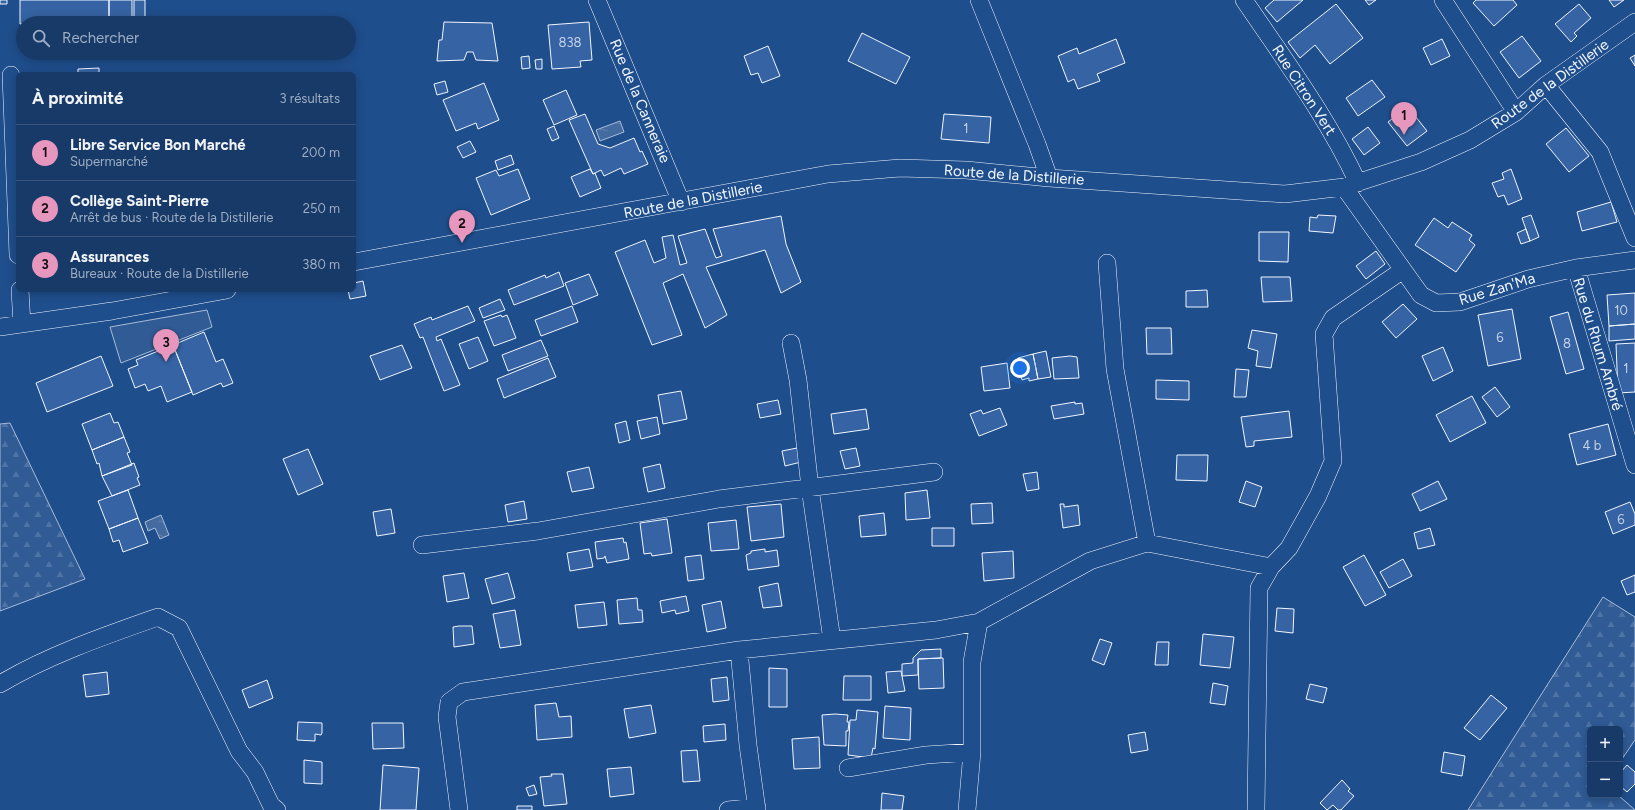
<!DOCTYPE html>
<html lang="fr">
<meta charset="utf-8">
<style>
body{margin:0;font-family:Figtree,sans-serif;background:#20416f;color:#f1f3f6}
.controls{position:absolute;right:12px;bottom:12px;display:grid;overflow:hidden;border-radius:6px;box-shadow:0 2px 10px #0003}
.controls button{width:36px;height:36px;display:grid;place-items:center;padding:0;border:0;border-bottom:1px solid #36547d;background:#173a69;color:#f1f3f6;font:20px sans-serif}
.you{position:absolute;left:1020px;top:368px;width:14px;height:14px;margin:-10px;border:3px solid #fff;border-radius:50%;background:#1a73e8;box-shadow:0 0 0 6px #1a73e833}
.badge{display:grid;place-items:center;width:26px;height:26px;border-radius:50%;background:#e797bd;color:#111;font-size:13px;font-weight:700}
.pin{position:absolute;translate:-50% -33px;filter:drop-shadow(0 1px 2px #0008)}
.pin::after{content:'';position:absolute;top:21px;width:14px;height:12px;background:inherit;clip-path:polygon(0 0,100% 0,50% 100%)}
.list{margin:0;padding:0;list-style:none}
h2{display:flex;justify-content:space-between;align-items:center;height:52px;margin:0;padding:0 16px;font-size:17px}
h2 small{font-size:13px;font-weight:400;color:#9eadc0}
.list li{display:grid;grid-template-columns:26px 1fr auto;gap:12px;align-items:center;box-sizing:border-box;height:56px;padding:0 16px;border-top:1px solid #36547d}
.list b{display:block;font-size:15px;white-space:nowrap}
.list p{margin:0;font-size:13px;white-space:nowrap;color:#9eadc0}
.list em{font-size:13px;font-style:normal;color:#9eadc0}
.icon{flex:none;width:22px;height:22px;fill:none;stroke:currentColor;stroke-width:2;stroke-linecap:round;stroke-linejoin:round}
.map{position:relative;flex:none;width:1635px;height:810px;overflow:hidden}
.search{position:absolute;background:#173a69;box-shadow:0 2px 10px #0003;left:16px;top:16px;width:340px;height:44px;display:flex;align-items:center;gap:10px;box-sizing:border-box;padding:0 14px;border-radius:22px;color:#9eadc0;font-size:15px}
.panel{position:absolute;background:#173a69;box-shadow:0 2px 10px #0003;left:16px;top:72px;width:340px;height:220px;border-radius:6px}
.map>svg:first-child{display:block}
</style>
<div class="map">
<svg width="1635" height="810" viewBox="0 0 1635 810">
<defs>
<pattern id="forest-firs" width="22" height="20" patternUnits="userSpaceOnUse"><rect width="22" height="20" fill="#305b95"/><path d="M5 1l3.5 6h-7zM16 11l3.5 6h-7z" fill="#4e73a5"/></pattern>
<pattern id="water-ripples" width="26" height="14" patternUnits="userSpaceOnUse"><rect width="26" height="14" fill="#446ba0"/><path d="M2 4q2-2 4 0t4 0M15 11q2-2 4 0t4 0" fill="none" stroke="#5f81ae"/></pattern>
</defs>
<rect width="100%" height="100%" fill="#1f4e8c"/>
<path fill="url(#forest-firs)" stroke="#a8bbd7" d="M 10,423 L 85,579 L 0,611 L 0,424 Z
M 1603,597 L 1635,617 L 1635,740 L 1620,762 L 1620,729 L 1590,729 L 1590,795 L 1618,795 L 1635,810 L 1468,810 Z"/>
<path fill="#305b95" stroke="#a8bbd7" d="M 207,310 L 212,327 L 121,363 L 110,327 Z"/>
<path fill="url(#water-ripples)" stroke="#a8bbd7" d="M 620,121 L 624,132 L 600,141 L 596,130 Z
M 161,515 L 169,535 L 160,539 L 155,528 L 148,531 L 145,522 Z"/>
<path fill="#3563a3" stroke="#f2f6ff" d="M 0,0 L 7,0 L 7,4 L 0,4 Z
M 20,0 L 109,0 L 109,21 L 20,24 Z
M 109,0 L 132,0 L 132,23 L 109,23 Z
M 134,0 L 145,0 L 145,23 L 134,23 Z
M 1274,0 L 1303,0 L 1277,22 L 1265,8 Z
M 1365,0 L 1376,0 L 1369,5 Z
M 1476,0 L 1513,0 L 1517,5 L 1494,26 L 1473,3 Z
M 1609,0 L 1624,0 L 1614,7 Z
M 1336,4 L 1363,38 L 1330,64 L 1315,45 L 1300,58 L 1288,42 Z
M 1579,4 L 1591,18 L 1574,33 L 1577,36 L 1571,42 L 1555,24 Z
M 444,22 L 492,23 L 498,61 L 476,60 L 473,52 L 467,52 L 464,60 L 437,61 L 439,40 L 442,40 Z
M 589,22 L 592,60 L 580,61 L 581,67 L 552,69 L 548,25 Z
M 862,33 L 910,57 L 896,84 L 848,61 Z
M 1522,36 L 1541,61 L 1519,78 L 1500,52 Z
M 1116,39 L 1125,63 L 1097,74 L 1100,81 L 1078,89 L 1074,79 L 1068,82 L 1058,56 L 1077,48 L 1079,54 Z
M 1442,39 L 1450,56 L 1431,65 L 1423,48 Z
M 768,46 L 780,76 L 762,83 L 758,73 L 751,75 L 744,56 Z
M 1635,55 L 1635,66 L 1630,58 Z
M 529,56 L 530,68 L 522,69 L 521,57 Z
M 542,59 L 542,69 L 536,69 L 535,60 Z
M 99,68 L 99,74 L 78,74 L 78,69 Z
M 1372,80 L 1385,97 L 1358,116 L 1346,98 Z
M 445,81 L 448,92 L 437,95 L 434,84 Z
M 484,83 L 499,120 L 478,129 L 476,123 L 456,131 L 443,100 Z
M 566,90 L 577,115 L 554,125 L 543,100 Z
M 1408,107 L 1427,131 L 1407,146 L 1388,122 Z
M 585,114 L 598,144 L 610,148 L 634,138 L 640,152 L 642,151 L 648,164 L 624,174 L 621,168 L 604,176 L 601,170 L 593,174 L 569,120 Z
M 944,114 L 991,117 L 989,143 L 941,139 Z
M 554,126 L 559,138 L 552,141 L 547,129 Z
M 1368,127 L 1380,143 L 1364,155 L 1352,139 Z
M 1566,128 L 1589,156 L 1569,172 L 1546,144 Z
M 470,141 L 476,152 L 463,158 L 457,147 Z
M 511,155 L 514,164 L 498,170 L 495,161 Z
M 518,169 L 530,199 L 491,215 L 476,178 L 496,170 L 499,176 Z
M 590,169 L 593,174 L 595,173 L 601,188 L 580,197 L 571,177 Z
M 1511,169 L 1522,199 L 1508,205 L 1504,195 L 1498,197 L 1492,183 L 1504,179 L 1502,173 Z
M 1611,202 L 1617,222 L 1582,231 L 1577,212 Z
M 1318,215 L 1336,216 L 1333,233 L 1309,231 L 1310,217 L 1317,218 Z
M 1531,215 L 1539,237 L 1530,241 L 1522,218 Z
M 781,216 L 786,244 L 801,282 L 781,293 L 765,250 L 706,267 L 727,315 L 705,328 L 683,274 L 663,283 L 682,335 L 652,345 L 615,252 L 645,240 L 654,263 L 666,258 L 662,237 L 673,235 L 680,265 L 687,263 L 678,236 L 705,229 L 716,258 L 722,256 L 713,229 Z
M 1434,218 L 1448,228 L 1452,222 L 1472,235 L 1469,240 L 1475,245 L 1456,272 L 1415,245 Z
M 1526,229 L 1530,241 L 1521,244 L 1517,233 Z
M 1259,232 L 1289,232 L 1288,262 L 1259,261 Z
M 1376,251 L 1385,264 L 1366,279 L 1356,266 Z
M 559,272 L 564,286 L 514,305 L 508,290 L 545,275 L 546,278 Z
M 589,274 L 598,295 L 573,305 L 565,283 Z
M 1261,277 L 1290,277 L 1292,301 L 1263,302 Z
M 363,281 L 366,296 L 350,299 L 348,290 L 354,290 L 354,283 Z
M 1207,290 L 1208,307 L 1186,307 L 1186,291 Z
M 1635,293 L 1635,324 L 1609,326 L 1607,295 Z
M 500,299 L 505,310 L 483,318 L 479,308 Z
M 1403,304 L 1417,319 L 1396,338 L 1382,322 Z
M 468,306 L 475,321 L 436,337 L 437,341 L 441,339 L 460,385 L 444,391 L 423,337 L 420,338 L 414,324 L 431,317 L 432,320 Z
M 572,306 L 578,322 L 541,336 L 535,320 Z
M 1512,309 L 1521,359 L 1488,366 L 1478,315 Z
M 1568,312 L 1584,369 L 1566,374 L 1550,317 Z
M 501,315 L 502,317 L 507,315 L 516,338 L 494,346 L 484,321 Z
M 1635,324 L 1635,339 L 1609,341 L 1609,326 Z
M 1146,328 L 1171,328 L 1172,354 L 1147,354 Z
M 1252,330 L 1277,334 L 1271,368 L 1256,366 L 1258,351 L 1248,348 Z
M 204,332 L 216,362 L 223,359 L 233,383 L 223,387 L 221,383 L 193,395 L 173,345 Z
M 478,337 L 488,361 L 469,369 L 459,344 Z
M 541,340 L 548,356 L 508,371 L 502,355 Z
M 1635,343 L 1635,392 L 1618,393 L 1616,344 Z
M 173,345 L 192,392 L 167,402 L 161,386 L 148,391 L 145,384 L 135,388 L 128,369 L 138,365 L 136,360 Z
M 402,345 L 412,368 L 380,380 L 370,356 Z
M 1443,347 L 1453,371 L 1433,381 L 1422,356 Z
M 1046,351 L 1051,377 L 1038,379 L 1033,354 Z
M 1033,354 L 1038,379 L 1029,381 L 1029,378 L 1022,380 L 1017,360 L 1018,358 Z
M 101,356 L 113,386 L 47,412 L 36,383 Z
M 1070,356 L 1077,357 L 1079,378 L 1054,379 L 1052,358 Z
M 548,358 L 556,377 L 504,398 L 497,379 Z
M 1007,363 L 1010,388 L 984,391 L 981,367 Z
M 1236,369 L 1249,370 L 1246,397 L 1234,397 Z
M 1156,380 L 1189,381 L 1189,400 L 1156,399 Z
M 1495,387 L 1510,407 L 1497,417 L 1482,397 Z
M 681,391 L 687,419 L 663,424 L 658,395 Z
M 1472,396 L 1486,423 L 1450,442 L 1436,415 Z
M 778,400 L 781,414 L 760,418 L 757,404 Z
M 1075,402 L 1075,404 L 1082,403 L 1084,414 L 1054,419 L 1051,406 Z
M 1000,408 L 1007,425 L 979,436 L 970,414 L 981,410 L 983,414 Z
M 866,409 L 869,429 L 834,434 L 831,414 Z
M 1289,411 L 1292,437 L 1254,441 L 1254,446 L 1246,447 L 1241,417 Z
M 110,413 L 114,423 L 118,422 L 124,437 L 92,450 L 82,424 Z
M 657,417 L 660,434 L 641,439 L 637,421 Z
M 626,421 L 630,440 L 619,443 L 615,424 Z
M 1608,424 L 1616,455 L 1577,465 L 1569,434 Z
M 124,437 L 130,452 L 127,453 L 132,465 L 102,476 L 99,463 L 97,464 L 92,450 Z
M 802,447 L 805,461 L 785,466 L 782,451 Z
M 856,448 L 860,466 L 845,469 L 840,451 Z
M 308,449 L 323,484 L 298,495 L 283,459 Z
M 1177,455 L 1208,455 L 1207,481 L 1176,480 Z
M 134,463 L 139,477 L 137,478 L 140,485 L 112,496 L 102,476 Z
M 660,464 L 665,488 L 648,492 L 643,468 Z
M 589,467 L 594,488 L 572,492 L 567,472 Z
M 1037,472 L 1039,489 L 1027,491 L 1023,474 Z
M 1246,481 L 1262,487 L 1255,507 L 1239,502 Z
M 1438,481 L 1447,499 L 1420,511 L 1412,494 Z
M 128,490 L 138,518 L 109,529 L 98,501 Z
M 927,490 L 930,518 L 906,520 L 905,493 Z
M 524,501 L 527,519 L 508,522 L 505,505 Z
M 1630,502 L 1635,514 L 1635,525 L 1613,534 L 1605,512 Z
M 992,503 L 993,523 L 972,524 L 971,504 Z
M 781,504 L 784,537 L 751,541 L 747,507 Z
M 1060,504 L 1064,504 L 1064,507 L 1078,505 L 1080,525 L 1063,528 Z
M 391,509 L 395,533 L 377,536 L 373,512 Z
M 884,513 L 886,535 L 861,537 L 859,516 Z
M 138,518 L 148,543 L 123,552 L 119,540 L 113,542 L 109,529 Z
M 667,519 L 672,553 L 652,556 L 651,553 L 644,554 L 640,523 Z
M 736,520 L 739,549 L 711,551 L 708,523 Z
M 932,528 L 954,528 L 954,546 L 932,546 Z
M 1430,528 L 1435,545 L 1418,549 L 1414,533 Z
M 623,538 L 624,543 L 626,542 L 629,559 L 607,563 L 605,556 L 604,558 L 597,559 L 595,542 Z
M 589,549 L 593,567 L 570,571 L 567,553 Z
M 765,549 L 765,552 L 777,550 L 779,566 L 748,570 L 746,555 L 751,553 L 751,551 Z
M 1013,551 L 1014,578 L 984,581 L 982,553 Z
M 701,555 L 704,579 L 688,581 L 685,557 Z
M 1364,555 L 1386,595 L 1365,606 L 1343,567 Z
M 1403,559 L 1412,576 L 1389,588 L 1380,572 Z
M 464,573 L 469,598 L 447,602 L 443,576 Z
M 508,573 L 515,598 L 492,604 L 485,579 Z
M 1635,575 L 1635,592 L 1627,595 L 1621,581 Z
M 778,583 L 782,606 L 763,608 L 759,587 Z
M 686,596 L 689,611 L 676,614 L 675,610 L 662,613 L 660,601 Z
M 637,598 L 638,610 L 642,610 L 643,622 L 619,624 L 617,600 Z
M 721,601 L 726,628 L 707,632 L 702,605 Z
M 604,602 L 607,625 L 578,628 L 575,605 Z
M 1277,608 L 1294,609 L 1293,633 L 1275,631 Z
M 515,610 L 521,645 L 500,648 L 493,614 Z
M 459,626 L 472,626 L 474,644 L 454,647 L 453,627 Z
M 1203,634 L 1234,637 L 1230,668 L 1200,665 Z
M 1100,639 L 1112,643 L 1104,665 L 1092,660 Z
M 1157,642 L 1169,642 L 1168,665 L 1155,665 Z
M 941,649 L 941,658 L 918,659 L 918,675 L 902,676 L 902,664 L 913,663 L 913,658 L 921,650 Z
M 941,658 L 943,658 L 944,688 L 919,689 L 918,659 Z
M 769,668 L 787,669 L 787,707 L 769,707 Z
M 901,671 L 905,691 L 888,693 L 886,672 Z
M 107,672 L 109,694 L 86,697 L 83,675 Z
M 844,676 L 871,676 L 871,700 L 843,700 Z
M 727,677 L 729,700 L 713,702 L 711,679 Z
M 267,680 L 273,698 L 249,708 L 242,690 Z
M 1213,683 L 1228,686 L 1225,705 L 1210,703 Z
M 1310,684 L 1327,688 L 1323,703 L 1306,699 Z
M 1491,695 L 1507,708 L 1480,740 L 1464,728 Z
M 556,703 L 559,717 L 571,716 L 572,737 L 537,740 L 535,705 Z
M 651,705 L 656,733 L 629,738 L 624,709 Z
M 885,706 L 911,708 L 910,740 L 883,738 Z
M 857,710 L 878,712 L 875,749 L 873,748 L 871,758 L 848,755 L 850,720 L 856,720 Z
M 835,714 L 848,715 L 847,722 L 849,722 L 848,731 L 846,731 L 846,746 L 824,745 L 822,715 Z
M 298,722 L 322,723 L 322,733 L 321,735 L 315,734 L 315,741 L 297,740 Z
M 372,723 L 403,723 L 404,748 L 373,749 Z
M 725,724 L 726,740 L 704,742 L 703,726 Z
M 1145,732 L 1148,750 L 1131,753 L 1128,735 Z
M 819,737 L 820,768 L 794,769 L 792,739 Z
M 697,750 L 700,781 L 683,782 L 681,751 Z
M 1444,752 L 1465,756 L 1462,776 L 1441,772 Z
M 304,760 L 322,762 L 322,784 L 304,783 Z
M 383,765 L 419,768 L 416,810 L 380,810 Z
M 1627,765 L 1635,772 L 1635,784 L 1627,792 L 1620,786 L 1620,773 Z
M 631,767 L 634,794 L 610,797 L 607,769 Z
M 551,774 L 563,774 L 567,804 L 544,806 L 540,777 L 552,776 Z
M 1342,780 L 1350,789 L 1348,791 L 1354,796 L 1341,810 L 1338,810 L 1333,805 L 1327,810 L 1320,803 Z
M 534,785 L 537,794 L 529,796 L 526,788 Z
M 882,793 L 904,796 L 902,810 L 881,810 Z
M 517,806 L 532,806 L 532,810 L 517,810 Z"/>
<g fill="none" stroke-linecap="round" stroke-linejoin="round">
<defs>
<path id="minor" d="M 597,0 L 681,202
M 979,0 L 1037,144 L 1049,178
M 1244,0 C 1284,59 1328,118 1358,183
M 1443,0 L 1516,112
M 11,75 L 18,255
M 1546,85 L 1600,152 L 1635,238
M 1344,187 L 1421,295 L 1436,303 L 1460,302 L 1528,279 L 1576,268 L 1635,260
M 354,262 L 828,174 L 900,168 L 966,170 L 1049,178 L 1285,194 L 1344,187 L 1421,162 L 1470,140 L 1516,112 L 1546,85 L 1635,22
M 1107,263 L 1115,369 L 1147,543
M 1576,268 L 1635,465
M 20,290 L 22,324
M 0,327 L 112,311 L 227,290
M 791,343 L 798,380 L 810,488 L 832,640
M 422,545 L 538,531 L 719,499 L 934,472
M 739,650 L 748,745 L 757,810
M 0,684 C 49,655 104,636 158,617 L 179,628 L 239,751 L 255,772 L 271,805 L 277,810
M 848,768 L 926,755 L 972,752
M 459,810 L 447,717 L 449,702 L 463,692 L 739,650 L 936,630 L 979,622 L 1090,561 L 1147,543 L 1271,567 L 1289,548 L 1318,496 L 1333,461 L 1324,334 L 1333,318 L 1403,270
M 728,810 L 757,807
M 967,810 L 972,752 L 972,662 L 979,622
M 1256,810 L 1259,588 L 1271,567"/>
</defs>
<use href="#minor" stroke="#f2f6ff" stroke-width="18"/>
<use href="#minor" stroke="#1f4e8c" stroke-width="17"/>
</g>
<g text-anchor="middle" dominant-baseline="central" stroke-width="3" stroke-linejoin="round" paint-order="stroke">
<g font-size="13" fill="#c3d1e8">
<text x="570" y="42">838</text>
<text x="966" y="128">1</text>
<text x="1621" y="310">10</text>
<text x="1500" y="337">6</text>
<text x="1567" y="343">8</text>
<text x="1626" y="368">1</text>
<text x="1592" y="445">4 b</text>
<text x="1621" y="519">6</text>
</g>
<g font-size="15" fill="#f2f6ff" stroke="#1f4e8c">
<text transform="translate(1550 84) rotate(-36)">Route de la Distillerie</text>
<text transform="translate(1304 90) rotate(57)">Rue Citron Vert</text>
<text transform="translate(640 101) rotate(67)">Rue de la Canneraie</text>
<text transform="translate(1014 175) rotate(4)">Route de la Distillerie</text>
<text transform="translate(693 200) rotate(-11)">Route de la Distillerie</text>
<text transform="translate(1497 289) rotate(-17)">Rue Zan'Ma</text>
<text transform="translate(1598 344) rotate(73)">Rue du Rhum Ambré</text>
</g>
</g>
</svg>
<div class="controls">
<button>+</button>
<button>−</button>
</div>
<div class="you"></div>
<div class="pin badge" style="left:1404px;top:135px">1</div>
<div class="pin badge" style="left:462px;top:243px">2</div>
<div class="pin badge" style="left:166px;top:362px">3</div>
<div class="search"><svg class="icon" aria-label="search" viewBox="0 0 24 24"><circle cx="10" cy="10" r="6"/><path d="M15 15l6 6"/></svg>Rechercher</div>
<section class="panel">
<h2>À proximité<small>3 résultats</small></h2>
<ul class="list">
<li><span class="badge">1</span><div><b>Libre Service Bon Marché</b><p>Supermarché</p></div><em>200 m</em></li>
<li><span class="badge">2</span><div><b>Collège Saint-Pierre</b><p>Arrêt de bus · Route de la Distillerie</p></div><em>250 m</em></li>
<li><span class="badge">3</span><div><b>Assurances</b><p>Bureaux · Route de la Distillerie</p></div><em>380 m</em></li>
</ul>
</section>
</div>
